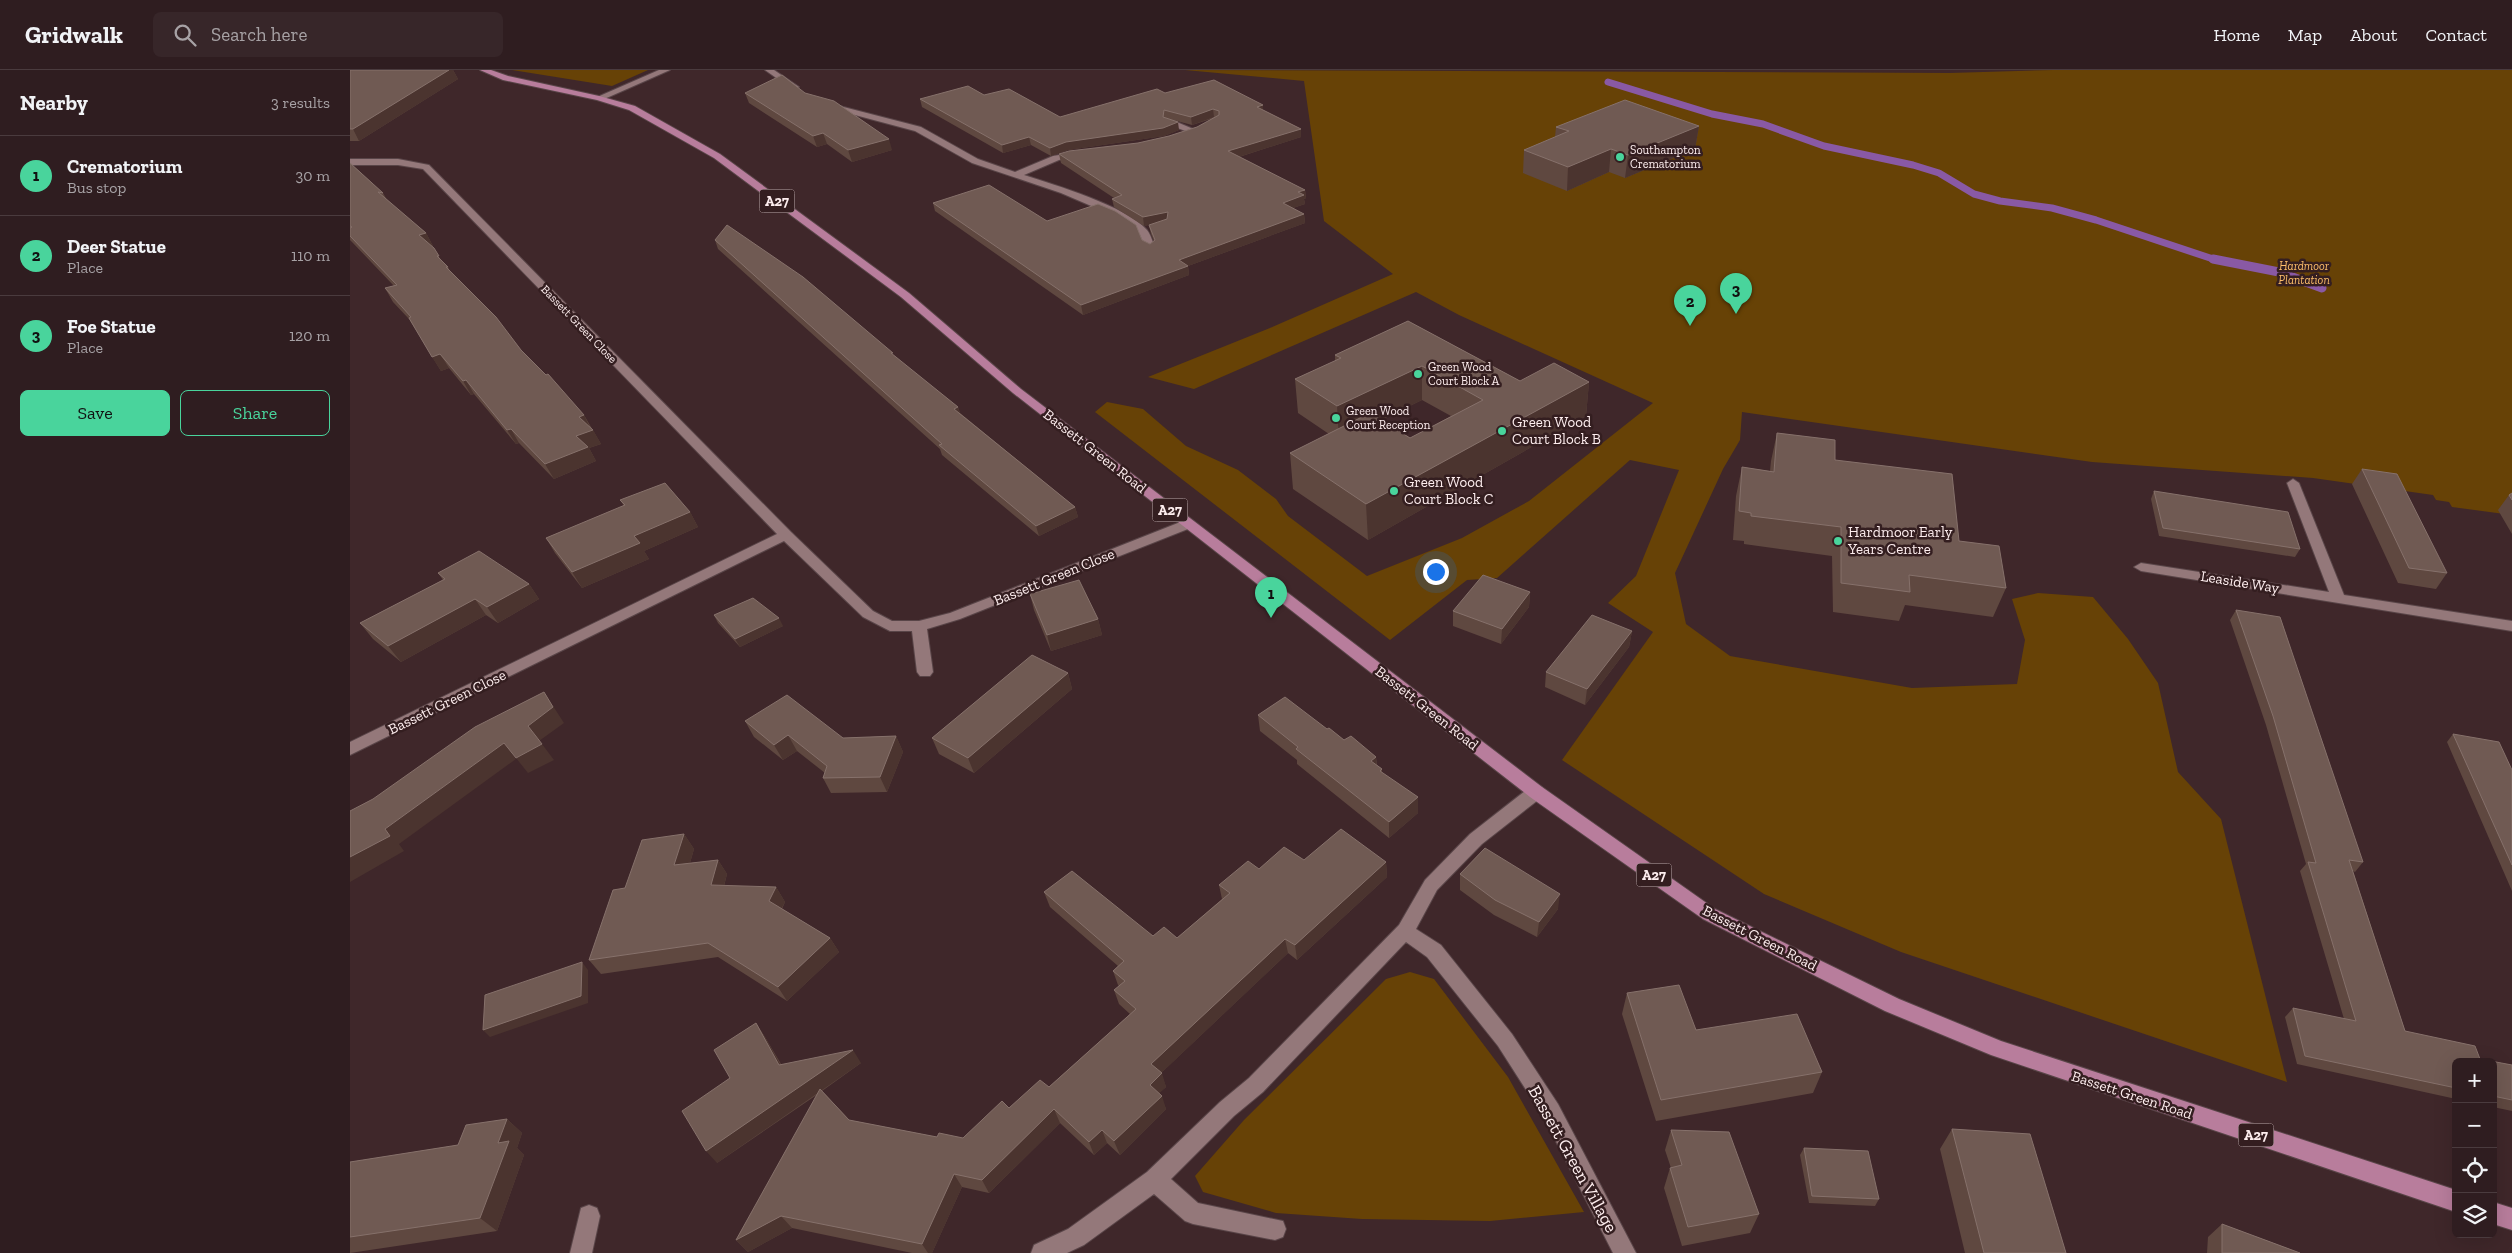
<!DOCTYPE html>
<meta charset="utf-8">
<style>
body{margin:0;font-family:"Zilla Slab",serif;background:#372629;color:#f1f3f6}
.controls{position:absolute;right:15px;bottom:15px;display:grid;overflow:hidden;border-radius:8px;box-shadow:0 5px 20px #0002}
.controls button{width:45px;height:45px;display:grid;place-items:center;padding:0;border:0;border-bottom:1px solid #4a3b3e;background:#2f1d20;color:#f1f3f6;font:25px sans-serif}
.you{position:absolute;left:1085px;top:501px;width:18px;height:18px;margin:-12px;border:4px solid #fff;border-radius:50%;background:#1a73e8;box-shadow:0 0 0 8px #1a73e833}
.badge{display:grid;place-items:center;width:32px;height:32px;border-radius:50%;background:#49d49c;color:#111;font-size:16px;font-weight:700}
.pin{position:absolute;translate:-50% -41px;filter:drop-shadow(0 1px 2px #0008)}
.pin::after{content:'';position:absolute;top:26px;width:18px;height:15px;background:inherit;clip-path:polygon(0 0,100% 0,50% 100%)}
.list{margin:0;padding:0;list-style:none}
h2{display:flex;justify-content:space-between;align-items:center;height:65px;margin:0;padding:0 20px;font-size:21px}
h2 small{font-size:16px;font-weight:400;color:#a7a2a5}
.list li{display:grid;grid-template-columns:32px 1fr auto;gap:15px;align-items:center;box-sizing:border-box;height:80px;padding:0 20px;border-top:1px solid #4a3b3e}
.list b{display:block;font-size:19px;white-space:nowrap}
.list p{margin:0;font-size:16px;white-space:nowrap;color:#a7a2a5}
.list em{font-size:16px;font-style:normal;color:#a7a2a5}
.actions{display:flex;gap:10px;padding:15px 20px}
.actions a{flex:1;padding:11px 0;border:1px solid #49d49c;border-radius:8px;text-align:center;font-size:18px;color:#49d49c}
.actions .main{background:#49d49c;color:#111}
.icon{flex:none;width:28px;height:28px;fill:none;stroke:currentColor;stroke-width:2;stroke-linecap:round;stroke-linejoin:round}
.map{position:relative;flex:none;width:2162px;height:1183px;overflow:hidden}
header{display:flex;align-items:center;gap:30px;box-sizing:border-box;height:70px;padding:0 25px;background:#2f1d20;border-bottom:1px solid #4a3b3e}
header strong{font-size:24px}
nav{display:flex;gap:28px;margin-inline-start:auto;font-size:18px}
.search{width:350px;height:45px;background:#372629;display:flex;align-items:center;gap:12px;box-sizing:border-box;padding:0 18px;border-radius:8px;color:#a7a2a5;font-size:19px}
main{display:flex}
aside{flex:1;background:#2f1d20}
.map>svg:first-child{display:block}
</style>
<header>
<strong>Gridwalk</strong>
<div class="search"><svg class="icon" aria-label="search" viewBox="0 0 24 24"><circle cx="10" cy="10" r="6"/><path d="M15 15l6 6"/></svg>Search here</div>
<nav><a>Home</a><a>Map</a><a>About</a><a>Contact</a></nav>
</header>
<main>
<aside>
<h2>Nearby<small>3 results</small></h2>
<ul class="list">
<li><span class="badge">1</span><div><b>Crematorium</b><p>Bus stop</p></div><em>30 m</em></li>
<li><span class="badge">2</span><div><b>Deer Statue</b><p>Place</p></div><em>110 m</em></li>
<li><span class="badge">3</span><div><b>Foe Statue</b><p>Place</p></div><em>120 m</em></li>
</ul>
<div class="actions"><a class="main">Save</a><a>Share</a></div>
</aside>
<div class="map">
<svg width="2162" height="1183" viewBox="0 0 2162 1183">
<rect width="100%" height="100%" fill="#3f272a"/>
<path fill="#674206" d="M 162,0 L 298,0 L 262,16 Z
M 835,0 L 1600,3 L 1703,0 L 2162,0 L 2162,445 L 2102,437 L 2099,432 L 2086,430 L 2083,425 L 1963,408 L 1742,392 L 1392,342 L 1390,370 L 1373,399 L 1325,503 L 1336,554 L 1380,586 L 1562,618 L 1667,614 L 1675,570 L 1662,529 L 1688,523 L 1743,527 L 1778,569 L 1808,613 L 1828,702 L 1871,749 L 1937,1012 L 1551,882 L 1414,824 L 1212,690 L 1303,562 L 1258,533 L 1286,506 L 1329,400 L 1280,390 L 1147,508 L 1117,510 L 1040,570 L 745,342 L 757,332 L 793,339 L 836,376 L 888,400 L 926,429 L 938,446 L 1017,506 L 1112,468 L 1179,431 L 1303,333 L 1109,245 L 1066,222 L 844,319 L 798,307 L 920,258 L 1043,204 L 974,151 L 954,11 Z
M 1060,902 L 1084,909 L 1158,1007 L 1234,1142 L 1140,1151 L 1012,1149 L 926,1143 L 853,1122 L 845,1106 L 894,1050 L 1036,909 Z"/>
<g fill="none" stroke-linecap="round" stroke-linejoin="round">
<path stroke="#8959a4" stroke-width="7" d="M 1258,12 L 1362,44 L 1413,54 L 1474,76 L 1563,95 L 1589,103 L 1624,124 L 1650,131 L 1702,138 L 1746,150 L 1866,190"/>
<path stroke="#8959a4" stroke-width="9" d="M 1863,189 L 1929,202 L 1972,218"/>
<defs>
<path id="street" d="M 309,0 L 320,0 L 252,30 L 245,28 Z
M 415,0 L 424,0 L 449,17 L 442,19 Z
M 478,33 L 571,57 L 628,89 L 665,102 L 703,86 L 733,81 L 733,85 L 709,90 L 674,105 C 705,115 776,136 797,160 C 801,165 803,173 805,178 L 797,180 L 789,163 L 768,148 L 746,138 L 711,123 L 622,93 L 565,61 L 475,37 L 475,33 Z
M 816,50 L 822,50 L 848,61 L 844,64 L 816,54 Z
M 0,89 L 48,89 L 79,95 L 441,462 L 523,541 L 542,551 L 569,551 L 600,543 L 833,451 L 843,451 L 845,454 L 843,457 L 610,549 L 577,559 L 583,602 L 580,606 L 570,606 L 567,602 L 562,561 L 540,561 L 513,547 L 434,471 L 0,685 L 0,672 L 427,464 L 73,99 L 48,95 L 0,95 Z
M 1943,409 L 1949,413 L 1994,525 L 2162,551 L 2162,561 L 1791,501 L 1784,497 L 1791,493 L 1979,522 L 1937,413 Z
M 1186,716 L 1192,717 L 1194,722 L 1192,727 L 1132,774 L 1087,820 L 1066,859 L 1091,875 L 1162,964 L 1208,1034 L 1286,1183 L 1263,1183 L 1194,1048 L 1148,976 L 1077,887 L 1056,872 L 913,1022 L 884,1046 L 821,1109 L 848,1133 L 933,1151 L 936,1159 L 933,1167 L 925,1170 L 843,1154 L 835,1151 L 804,1124 L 734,1175 L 717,1183 L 681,1183 L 684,1175 L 718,1159 L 797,1102 L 870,1032 L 899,1008 L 1049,855 L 1075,810 L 1120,764 L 1180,717 Z
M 239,1135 L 247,1138 L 250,1146 L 242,1183 L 220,1183 L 231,1138 Z"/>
<path id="primary" d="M 130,0 L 141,0 L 158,6 L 249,26 L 285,36 L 370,84 L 559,223 L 671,319 L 1192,717 L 1365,839 L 1549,929 L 1651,971 L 2106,1120 L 2106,1142 L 1641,985 L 1535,941 L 1353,849 L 1180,727 L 663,323 L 551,227 L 364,88 L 279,40 L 247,30 L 153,10 Z
M 2143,1132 L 2162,1138 L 2162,1160 L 2143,1154 Z"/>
</defs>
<use href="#street" stroke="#594548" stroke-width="2"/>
<use href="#primary" stroke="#594548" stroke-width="2"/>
<use href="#street" fill="#94787a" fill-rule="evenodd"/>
<use href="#primary" fill="#b87d9c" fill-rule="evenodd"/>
</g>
<path fill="#5f4840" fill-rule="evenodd" d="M 0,0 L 103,0 L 108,9 L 9,71 L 0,71 Z
M 395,23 L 455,23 L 542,80 L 502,92 L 477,74 L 467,77 L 399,33 Z
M 815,23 L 913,35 L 913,40 L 951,59 L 951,67 L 889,87 L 955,120 L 956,128 L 954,129 L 955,134 L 943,138 L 954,144 L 955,153 L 838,196 L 839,205 L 733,245 L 585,141 L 583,133 L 697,151 L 792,170 L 800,174 L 804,171 L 801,164 L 799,155 L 802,154 L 794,156 L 764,137 L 762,129 L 764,128 L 711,93 L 709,84 L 788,73 L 819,66 L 847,57 L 864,48 L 842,55 L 823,50 L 829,60 L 814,66 L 718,80 L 701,86 L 681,75 L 653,83 L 572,37 L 570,29 L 634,25 L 710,47 Z
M 1349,56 L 1345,79 L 1275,108 L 1259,102 L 1217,121 L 1173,103 L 1174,80 L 1205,67 L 1206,57 Z
M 0,93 L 33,123 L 37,130 L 76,163 L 83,176 L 81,176 L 92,191 L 98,197 L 101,203 L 171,280 L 234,345 L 251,374 L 239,378 L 246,391 L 204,409 L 169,373 L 166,374 L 124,324 L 121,325 L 99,298 L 91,301 L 59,249 L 43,232 L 35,218 L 44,216 L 2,172 L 0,170 Z
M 365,170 L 544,286 L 608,337 L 610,343 L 725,437 L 728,447 L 689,466 L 592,385 L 590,379 L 368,179 Z
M 1058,251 L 1170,311 L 1239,312 L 1236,346 L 1018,470 L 943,419 L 940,383 L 979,364 L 948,343 L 945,309 L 985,291 L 985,285 ZM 1072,330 L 1101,346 L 1060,368 L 1031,350 Z
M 1427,363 L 1485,390 L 1609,471 L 1656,518 L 1643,547 L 1555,535 L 1549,551 L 1483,542 L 1482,486 L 1394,474 L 1394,471 L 1383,470 L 1386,426 L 1392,397 L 1420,401 L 1421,391 Z
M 2012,399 L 2097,503 L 2086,519 L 2048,513 L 2002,414 Z
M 1804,421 L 1950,479 L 1945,487 L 1809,466 L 1801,429 Z
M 2162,423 L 2162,464 L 2148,440 L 2159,425 Z
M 270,430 L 340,442 L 348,457 L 294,481 L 299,489 L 232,518 L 205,483 L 196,468 L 274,436 Z
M 88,503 L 179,514 L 189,529 L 148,553 L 136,545 L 51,592 L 23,569 L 10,553 L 93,510 Z
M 1180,522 L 1179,537 L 1151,574 L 1103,556 L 1103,541 Z
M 680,524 L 748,549 L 752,565 L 701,581 L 684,540 Z
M 1886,540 L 2013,792 L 2005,802 L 2003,801 L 2055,961 L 2130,989 L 2162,995 L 2162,1041 L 2143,1037 L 2143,992 L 2106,992 L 2106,1029 L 1947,994 L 1935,947 L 1943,938 L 1994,949 L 1950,801 L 1956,794 L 1916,655 L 1880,550 Z
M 364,545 L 433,556 L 390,577 L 368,553 Z
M 1282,561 L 1279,577 L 1235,635 L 1195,617 L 1196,602 Z
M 718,603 L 722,619 L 624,703 L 589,684 L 582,668 L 644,617 Z
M 908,645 L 977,659 L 994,670 L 1026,687 L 1027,695 L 1032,699 L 1032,703 L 1068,727 L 1068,743 L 1039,768 L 947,694 L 947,690 L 910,661 Z
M 395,651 L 493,668 L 546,666 L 553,682 L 537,722 L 481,723 L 473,708 L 475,703 L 447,681 L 433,690 L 404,667 Z
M 2103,664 L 2162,700 L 2162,821 L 2097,672 Z
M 334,764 L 344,779 L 340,793 L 368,790 L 377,804 L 374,816 L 426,817 L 435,832 L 432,839 L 480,868 L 489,882 L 437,931 L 368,887 L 251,904 L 239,890 L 275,818 Z
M 954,790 L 1036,792 L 1037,807 L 947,890 L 938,883 L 811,1003 L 816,1017 L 809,1023 L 816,1039 L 770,1085 L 757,1073 L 744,1085 L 710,1053 L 639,1123 L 612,1117 L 582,1183 L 562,1183 L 442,1158 L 398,1182 L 386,1170 L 468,1024 L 367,1093 L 380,1008 L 406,953 L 415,967 L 431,994 L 511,993 L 472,1021 L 499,1050 L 587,1067 L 613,1068 L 659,1038 L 699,1017 L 780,944 L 769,934 L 764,920 L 769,916 L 768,915 L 763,901 L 768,896 L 700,837 L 694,822 L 803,866 L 827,868 L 872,829 L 869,815 L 909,799 Z
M 1110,804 L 1208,839 L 1187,867 L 1144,845 L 1110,820 Z
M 1277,923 L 1346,960 L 1472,1002 L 1463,1023 L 1306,1051 L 1272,944 Z
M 157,1049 L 172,1063 L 167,1078 L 174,1085 L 147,1161 L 0,1183 L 0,1092 L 108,1075 Z
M 1602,1059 L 1716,1183 L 1615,1183 L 1590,1079 Z
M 1321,1060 L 1409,1144 L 1400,1163 L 1332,1176 L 1314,1118 L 1320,1098 L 1321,1098 L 1315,1080 Z
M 1454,1078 L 1529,1129 L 1525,1136 L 1459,1133 L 1450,1085 Z
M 1872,1154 L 1950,1183 L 1857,1183 L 1858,1167 Z"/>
<path fill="#4b342f" d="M 99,0 L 103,0 L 108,9 L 9,71 L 3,59 Z
M 913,35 L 913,43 L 907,37 Z
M 863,39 L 864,47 L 842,55 L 841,47 Z
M 828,52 L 829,60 L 814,66 L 718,80 L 701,86 L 700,78 L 716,72 Z
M 1349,56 L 1345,79 L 1275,108 L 1278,85 Z
M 951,59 L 951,67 L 879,90 L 878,81 Z
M 473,63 L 477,74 L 467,77 L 463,66 Z
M 679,67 L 681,75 L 653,83 L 652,75 Z
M 539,69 L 542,80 L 502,92 L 498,80 Z
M 1261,79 L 1259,102 L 1217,121 L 1218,97 Z
M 955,120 L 956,128 L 954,129 L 955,134 L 934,141 L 933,133 L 948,122 Z
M 818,142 L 819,151 L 794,156 L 793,147 Z
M 954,144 L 955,153 L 838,196 L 839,205 L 733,245 L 731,235 L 829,190 Z
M 76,163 L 83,176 L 77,177 L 69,165 Z
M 90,284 L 99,298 L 91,301 L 82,287 Z
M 1072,296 L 1072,330 L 989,371 L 987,336 Z
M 116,310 L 124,324 L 121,325 L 113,311 Z
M 1239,312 L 1236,346 L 1018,470 L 1016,434 Z
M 608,337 L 611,347 L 604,339 Z
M 234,345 L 241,359 L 229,347 Z
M 161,359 L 169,373 L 166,374 L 157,360 Z
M 243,360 L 251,374 L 239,378 L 246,391 L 204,409 L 195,394 L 226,366 Z
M 725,437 L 728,447 L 689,466 L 686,456 Z
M 340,442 L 348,457 L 294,481 L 299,489 L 232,518 L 222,502 L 284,466 Z
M 179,514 L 189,529 L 148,553 L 137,537 Z
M 1180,522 L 1179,537 L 1151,574 L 1152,559 Z
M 125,529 L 136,545 L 51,592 L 38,576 Z
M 429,548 L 433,556 L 390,577 L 385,569 Z
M 748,549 L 752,565 L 701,581 L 697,565 Z
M 1282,561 L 1279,577 L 1235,635 L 1237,619 Z
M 718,603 L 722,619 L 624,703 L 618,688 Z
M 194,622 L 214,653 L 189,671 L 178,656 Z
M 438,665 L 447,681 L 433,690 L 424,675 Z
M 546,666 L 553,682 L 537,722 L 530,707 Z
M 154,673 L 166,689 L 49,774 L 54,781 L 0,812 L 0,787 L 35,759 Z
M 192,674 L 204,690 L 178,703 L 166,688 Z
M 1026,687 L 1027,703 L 1021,691 Z
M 1068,727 L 1068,743 L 1039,768 L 1039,752 Z
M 334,764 L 344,779 L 335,810 L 324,795 Z
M 368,790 L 377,804 L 370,830 L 361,815 Z
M 1036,792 L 1037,807 L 947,890 L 945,875 Z
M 426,817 L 435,832 L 428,845 L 419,831 Z
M 1210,824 L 1208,839 L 1187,867 L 1189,852 Z
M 480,868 L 489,882 L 437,931 L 428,917 Z
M 935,869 L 938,883 L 806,1008 L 801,994 Z
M 232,892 L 238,900 L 238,933 L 140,967 L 133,960 Z
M 406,953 L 415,967 L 438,1008 L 429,995 Z
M 503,980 L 511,993 L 367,1093 L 356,1081 Z
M 812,1003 L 816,1017 L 804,1028 L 800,1015 Z
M 812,1026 L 816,1039 L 770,1085 L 764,1071 Z
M 704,1039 L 710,1053 L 639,1123 L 632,1110 Z
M 157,1049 L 172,1063 L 167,1078 L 174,1085 L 147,1161 L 130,1148 L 148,1073 Z
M 752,1060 L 757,1073 L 744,1085 L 739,1072 Z
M 604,1104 L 612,1117 L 582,1183 L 578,1183 L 572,1174 Z
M 431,1146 L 442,1158 L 398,1182 L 386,1170 Z"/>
<path fill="#705a53" stroke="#86716b" d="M 0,0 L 99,0 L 3,59 L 0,59 Z
M 432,5 L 455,23 L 484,31 L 539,69 L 498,80 L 473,63 L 463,66 L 395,23 Z
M 864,10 L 913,35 L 907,37 L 951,59 L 878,81 L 955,120 L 948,122 L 954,125 L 933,133 L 954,144 L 829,190 L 838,196 L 731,235 L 583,133 L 639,115 L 697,151 L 748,134 L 765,141 L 786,155 L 792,170 L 800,174 L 805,170 L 799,155 L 817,149 L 818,142 L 793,147 L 762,129 L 772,125 L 709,84 L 719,81 L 788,73 L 819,66 L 847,57 L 869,45 L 869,41 L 863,39 L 841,47 L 814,40 L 813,47 L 828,52 L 813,58 L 716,72 L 700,78 L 679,67 L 652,75 L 570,29 L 618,16 L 634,25 L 659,19 L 710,47 L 807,19 L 815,23 Z
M 1275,30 L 1349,56 L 1278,85 L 1261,79 L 1218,97 L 1174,80 L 1219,61 L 1206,57 Z
M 0,93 L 33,123 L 28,122 L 76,163 L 69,165 L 84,178 L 89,186 L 87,186 L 98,197 L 96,197 L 146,247 L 171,280 L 196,305 L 198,304 L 234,345 L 229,347 L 243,360 L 226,366 L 238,377 L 195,394 L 161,359 L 157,360 L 116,310 L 113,311 L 90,284 L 82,287 L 59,248 L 61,247 L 35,218 L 47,215 L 0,166 L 0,158 L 2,157 L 0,156 Z
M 377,155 L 453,207 L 543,283 L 541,283 L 608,337 L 604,339 L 725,437 L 686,456 L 589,375 L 592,374 L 365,170 Z
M 1058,251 L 1170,311 L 1204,293 L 1239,312 L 1016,434 L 940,383 L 1020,343 L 1060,368 L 1133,330 L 1072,296 L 987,336 L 945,309 L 991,288 L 985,285 Z
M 1427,363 L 1485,370 L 1485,390 L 1602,404 L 1609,471 L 1649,476 L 1656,518 L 1559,505 L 1560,522 L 1491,513 L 1491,457 L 1401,446 L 1401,443 L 1389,441 L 1392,397 L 1424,402 Z
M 2012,399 L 2047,404 L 2097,503 L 2059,498 Z
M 315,413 L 340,442 L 284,466 L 290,473 L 222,502 L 196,468 L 275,435 L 270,430 Z
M 1804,421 L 1938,442 L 1950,479 L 1813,458 Z
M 2162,423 L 2162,430 L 2159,425 Z
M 129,481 L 179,514 L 137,537 L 125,529 L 38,576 L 10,553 L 95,509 L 88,503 Z
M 1133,505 L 1180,522 L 1152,559 L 1103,541 Z
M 729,510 L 748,549 L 697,565 L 680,524 Z
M 403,528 L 429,548 L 385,569 L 364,545 Z
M 1886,540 L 1930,547 L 2013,792 L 1999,790 L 2055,961 L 2125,976 L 2130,989 L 2162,995 L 2162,1030 L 2143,1026 L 2143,992 L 2106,992 L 2106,1018 L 1955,986 L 1943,938 L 2006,951 L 1958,792 L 1966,793 L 1923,646 Z
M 1242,545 L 1282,561 L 1237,619 L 1196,602 Z
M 682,585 L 718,603 L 618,688 L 582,668 Z
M 194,622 L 203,637 L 178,656 L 192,674 L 166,688 L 154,673 L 35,759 L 40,766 L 0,787 L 0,741 L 23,729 L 125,657 Z
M 437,625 L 493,668 L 546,666 L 530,707 L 473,708 L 477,696 L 438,665 L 424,675 L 395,651 Z
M 935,627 L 977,659 L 979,658 L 994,670 L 1001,666 L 1026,687 L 1021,691 L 1032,699 L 1030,701 L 1068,727 L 1039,752 L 946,679 L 948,677 L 908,645 Z
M 2103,664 L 2149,672 L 2162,700 L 2162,795 Z
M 991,759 L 1036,792 L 945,875 L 935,869 L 801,994 L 812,1003 L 800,1015 L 812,1026 L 764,1071 L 752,1060 L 739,1072 L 704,1039 L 632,1110 L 604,1104 L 572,1174 L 431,1146 L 386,1170 L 470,1019 L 499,1050 L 587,1067 L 589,1063 L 613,1068 L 652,1031 L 659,1038 L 690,1010 L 699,1017 L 786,939 L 764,920 L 775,911 L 763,901 L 774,891 L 694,822 L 722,801 L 803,866 L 814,857 L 827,868 L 880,823 L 869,815 L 898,791 L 909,799 L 934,777 L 954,790 Z
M 334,764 L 324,795 L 368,790 L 361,815 L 426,817 L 419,831 L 480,868 L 428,917 L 358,873 L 239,890 L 263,820 L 275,818 L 292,770 Z
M 1135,778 L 1210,824 L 1189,852 L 1145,830 L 1110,804 Z
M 232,892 L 231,926 L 133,960 L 135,925 Z
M 1329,915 L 1346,960 L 1447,944 L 1472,1002 L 1311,1030 L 1277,923 Z
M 406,953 L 429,995 L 503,980 L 356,1081 L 332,1041 L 380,1008 L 364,980 Z
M 157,1049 L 148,1073 L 159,1071 L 130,1148 L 0,1167 L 0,1092 L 108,1075 L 116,1055 Z
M 1602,1059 L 1680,1064 L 1716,1183 L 1634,1183 Z
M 1321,1060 L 1379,1062 L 1409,1144 L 1338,1157 L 1320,1098 L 1332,1095 Z
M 1454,1078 L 1518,1081 L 1529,1129 L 1462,1126 Z
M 1872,1154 L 1950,1183 L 1872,1183 Z"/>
<g fill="#49d49c" stroke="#341e20" stroke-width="2">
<circle cx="1270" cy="87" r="5"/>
<circle cx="1068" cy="304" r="5"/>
<circle cx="986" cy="348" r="5"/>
<circle cx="1152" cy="361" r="5"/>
<circle cx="1044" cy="421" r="5"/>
<circle cx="1488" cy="471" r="5"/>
</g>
<g text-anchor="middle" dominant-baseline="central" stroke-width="5" stroke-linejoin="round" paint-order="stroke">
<g font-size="12" fill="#fdedee" stroke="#341e20" text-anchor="start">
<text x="1280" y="80">Southampton<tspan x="1280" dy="14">Crematorium</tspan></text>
<text x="1078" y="297">Green Wood<tspan x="1078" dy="14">Court Block A</tspan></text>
<text x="996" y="341">Green Wood<tspan x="996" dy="14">Court Reception</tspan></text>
</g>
<g font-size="12" font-style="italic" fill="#febf6b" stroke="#341e20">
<text x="1954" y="196">Hardmoor<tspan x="1954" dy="14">Plantation</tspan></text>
</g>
<g font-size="12" fill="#fdedee" stroke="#341e20">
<text transform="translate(229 254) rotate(46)">Bassett Green Close</text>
</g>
<g fill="#341e20" stroke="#c1afb0" stroke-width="1">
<rect x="409.5" y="119.5" width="35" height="23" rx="4"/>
<rect x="802.5" y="428.5" width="35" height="23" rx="4"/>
<rect x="1286.5" y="793.5" width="35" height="23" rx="4"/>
<rect x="1888.5" y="1053.5" width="35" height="23" rx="4"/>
</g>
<g font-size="14" font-weight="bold" fill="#fdedee">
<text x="427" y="131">A27</text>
<text x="820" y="440">A27</text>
<text x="1304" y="805">A27</text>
<text x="1906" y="1065">A27</text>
</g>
<g font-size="15" fill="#fdedee" stroke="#341e20" text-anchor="start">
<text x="1162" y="352">Green Wood<tspan x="1162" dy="17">Court Block B</tspan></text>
<text x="1054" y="412">Green Wood<tspan x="1054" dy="17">Court Block C</tspan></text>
<text x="1498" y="462">Hardmoor Early<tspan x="1498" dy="17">Years Centre</tspan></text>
</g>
<g font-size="15" fill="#fdedee" stroke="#341e20">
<text transform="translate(745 381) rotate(38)">Bassett Green Road</text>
<text transform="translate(704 507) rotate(-22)">Bassett Green Close</text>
<text transform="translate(1890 512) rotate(9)">Leaside Way</text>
<text transform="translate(97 632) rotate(-26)">Bassett Green Close</text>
<text transform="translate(1077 638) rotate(38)">Bassett Green Road</text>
<text transform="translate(1410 868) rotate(27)">Bassett Green Road</text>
<text transform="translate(1782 1025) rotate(18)">Bassett Green Road</text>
</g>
<g font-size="18" fill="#fdedee" stroke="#341e20">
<text transform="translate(1223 1089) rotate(61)">Bassett Green Village</text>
</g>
</g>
</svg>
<div class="controls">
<button>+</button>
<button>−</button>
<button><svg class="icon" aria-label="locate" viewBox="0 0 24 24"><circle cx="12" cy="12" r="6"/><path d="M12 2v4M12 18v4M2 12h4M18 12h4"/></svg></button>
<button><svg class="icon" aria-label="layers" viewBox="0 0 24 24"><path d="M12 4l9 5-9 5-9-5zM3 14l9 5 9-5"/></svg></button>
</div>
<div class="you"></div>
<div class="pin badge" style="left:921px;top:548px">1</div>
<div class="pin badge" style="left:1340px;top:256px">2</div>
<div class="pin badge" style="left:1386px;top:244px">3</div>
</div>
</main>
